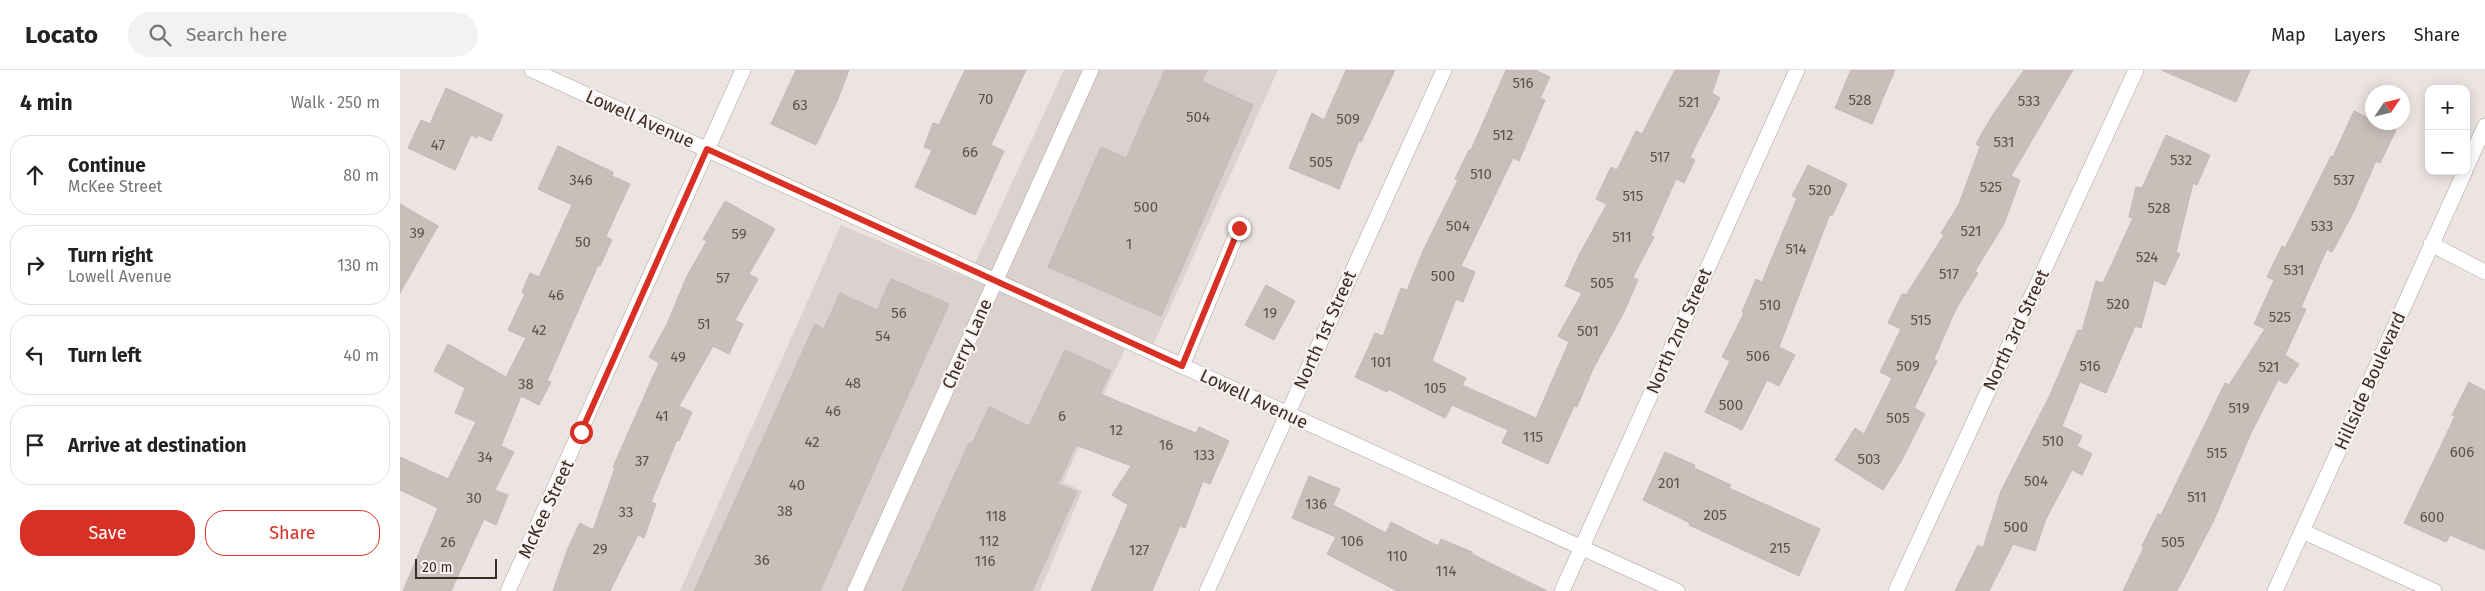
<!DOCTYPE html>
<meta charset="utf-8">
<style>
body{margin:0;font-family:"Fira Sans",sans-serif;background:#f2f2f2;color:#222}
.controls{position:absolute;right:15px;top:15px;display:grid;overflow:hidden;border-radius:10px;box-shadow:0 2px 12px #0003}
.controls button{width:45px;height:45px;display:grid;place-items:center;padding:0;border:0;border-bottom:1px solid #e0e0e0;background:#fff;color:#222;font:25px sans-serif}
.compass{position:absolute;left:1965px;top:15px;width:45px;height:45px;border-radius:50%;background:#fff;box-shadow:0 2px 12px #0003;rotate:55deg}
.scale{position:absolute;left:15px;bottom:12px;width:82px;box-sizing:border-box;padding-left:5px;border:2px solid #3c2c22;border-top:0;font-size:14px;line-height:18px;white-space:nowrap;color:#3c2c22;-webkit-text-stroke:4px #f8f3f2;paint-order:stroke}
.stop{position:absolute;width:15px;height:15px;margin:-11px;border:4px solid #d93025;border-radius:50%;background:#fff}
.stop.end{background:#d93025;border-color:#fff;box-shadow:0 1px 5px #0008}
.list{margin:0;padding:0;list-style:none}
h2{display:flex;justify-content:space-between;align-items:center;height:65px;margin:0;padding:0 20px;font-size:21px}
h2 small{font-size:16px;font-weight:400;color:#767676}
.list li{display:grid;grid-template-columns:32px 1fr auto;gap:15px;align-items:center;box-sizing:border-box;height:80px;margin:0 10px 10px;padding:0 10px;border:1px solid #e0e0e0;border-radius:20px}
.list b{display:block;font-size:19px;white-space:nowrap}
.list p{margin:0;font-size:16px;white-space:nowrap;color:#767676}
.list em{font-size:16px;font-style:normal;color:#767676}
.actions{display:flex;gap:10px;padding:15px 20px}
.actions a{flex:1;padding:11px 0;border:1px solid #d93025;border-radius:20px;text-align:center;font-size:18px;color:#d93025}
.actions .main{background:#d93025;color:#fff}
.icon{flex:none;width:28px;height:28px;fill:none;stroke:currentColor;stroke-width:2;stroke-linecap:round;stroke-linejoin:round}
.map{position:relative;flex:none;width:2085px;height:521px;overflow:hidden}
header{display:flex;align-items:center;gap:30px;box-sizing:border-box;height:70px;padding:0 25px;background:#fff;border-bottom:1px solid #e0e0e0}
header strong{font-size:24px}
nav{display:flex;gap:28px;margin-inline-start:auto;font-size:18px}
.search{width:350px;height:45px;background:#f2f2f2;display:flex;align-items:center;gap:12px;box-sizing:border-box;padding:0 18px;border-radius:28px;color:#767676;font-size:19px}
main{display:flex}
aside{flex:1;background:#fff}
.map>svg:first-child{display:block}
</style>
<header>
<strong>Locato</strong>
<div class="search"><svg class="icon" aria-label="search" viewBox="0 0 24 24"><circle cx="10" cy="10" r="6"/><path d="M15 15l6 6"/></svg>Search here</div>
<nav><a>Map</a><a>Layers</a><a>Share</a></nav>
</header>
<main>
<aside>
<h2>4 min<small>Walk · 250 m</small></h2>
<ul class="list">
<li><svg class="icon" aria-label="ahead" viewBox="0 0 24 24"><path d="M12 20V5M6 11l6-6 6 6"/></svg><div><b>Continue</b><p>McKee Street</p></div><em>80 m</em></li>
<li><svg class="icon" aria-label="right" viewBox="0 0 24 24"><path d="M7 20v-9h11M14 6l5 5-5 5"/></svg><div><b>Turn right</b><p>Lowell Avenue</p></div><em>130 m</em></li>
<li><svg class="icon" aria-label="left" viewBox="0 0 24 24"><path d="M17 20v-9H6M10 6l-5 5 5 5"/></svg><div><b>Turn left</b></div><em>40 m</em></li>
<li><svg class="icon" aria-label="arrive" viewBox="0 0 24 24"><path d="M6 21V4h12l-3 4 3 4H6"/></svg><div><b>Arrive at destination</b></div></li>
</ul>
<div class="actions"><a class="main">Save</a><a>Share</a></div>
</aside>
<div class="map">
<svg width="2085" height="521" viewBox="0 0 2085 521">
<rect width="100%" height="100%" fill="#ece4e2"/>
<path fill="#dbd2d0" d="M 664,0 L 878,0 L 748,286 L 726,277 L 663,412 L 682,421 L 640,521 L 280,521 L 441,155 L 568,208 Z"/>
<path fill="#c9bfba" stroke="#c5b8b4" d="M 396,0 L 449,0 L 438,29 L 416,75 L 371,54 Z
M 565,0 L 626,0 L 591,75 L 604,81 L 575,145 L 515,117 L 532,80 L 524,77 L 533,53 L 539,55 Z
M 765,0 L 807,0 L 802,11 L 853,35 L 761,246 L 648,197 L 701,77 L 726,88 Z
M 946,0 L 995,0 L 961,72 L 959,71 L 939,119 L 889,98 L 912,43 L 924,50 Z
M 1106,0 L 1135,0 L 1150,7 L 1140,28 L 1145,30 L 1119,91 L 1113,88 L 1061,196 L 1075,202 L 1063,232 L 1056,229 L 1032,291 L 1066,308 L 1062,315 L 1136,348 L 1169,272 L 1158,266 L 1182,223 L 1165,216 L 1179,185 L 1207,134 L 1196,129 L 1211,97 L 1217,100 L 1236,61 L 1242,64 L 1275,0 L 1320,0 L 1312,23 L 1320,28 L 1290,87 L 1295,90 L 1284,113 L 1276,109 L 1251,165 L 1254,167 L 1233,207 L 1238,210 L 1223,244 L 1193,299 L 1177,337 L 1174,336 L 1148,394 L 1102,373 L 1108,360 L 1052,335 L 1045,348 L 988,319 L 987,322 L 955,307 L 975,263 L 983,266 L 1001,218 L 1007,220 L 1023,181 L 1058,110 L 1055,109 L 1069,80 L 1071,80 Z
M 1451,0 L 1495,0 L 1472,54 L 1435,38 Z
M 1624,0 L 1673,0 L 1611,106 L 1620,110 L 1604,154 L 1575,201 L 1578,203 L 1556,239 L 1534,289 L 1537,291 L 1514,338 L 1525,344 L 1502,390 L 1483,420 L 1435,390 L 1455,358 L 1464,364 L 1492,308 L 1480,302 L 1501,259 L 1488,253 L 1502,224 L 1506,225 L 1544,165 L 1541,163 L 1559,134 L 1580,77 L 1576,74 L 1592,46 Z
M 1761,0 L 1850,0 L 1836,32 Z
M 46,18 L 103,45 L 91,71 L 78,65 L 77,68 L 71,65 L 55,100 L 8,78 L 21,50 L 30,54 Z
M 1954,41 L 1972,50 L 1972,52 L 1979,52 L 1996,60 L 1980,93 L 1976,91 L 1953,143 L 1932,182 L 1927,179 L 1901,237 L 1906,239 L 1885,285 L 1899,294 L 1886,314 L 1878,310 L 1851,363 L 1813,452 L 1777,521 L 1723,521 L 1744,477 L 1742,476 L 1758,444 L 1761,445 L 1825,313 L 1829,315 L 1865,259 L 1854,254 L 1874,210 L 1867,207 L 1882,176 L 1885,178 L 1931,86 L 1933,87 Z
M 1766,65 L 1810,85 L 1797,115 L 1793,113 L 1776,182 L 1780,184 L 1765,215 L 1754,210 L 1741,258 L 1735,256 L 1706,323 L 1680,312 L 1662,356 L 1682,366 L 1677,376 L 1692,384 L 1682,405 L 1672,400 L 1646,449 L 1635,481 L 1613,474 L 1589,521 L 1555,521 L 1578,475 L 1583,478 L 1601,421 L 1650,325 L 1678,260 L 1682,261 L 1696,211 L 1703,213 L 1733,148 L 1729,147 L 1736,117 L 1742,118 Z
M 158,76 L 213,102 L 212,106 L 230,114 L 206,166 L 212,170 L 200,196 L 198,195 L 147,311 L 151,312 L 139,335 L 121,326 L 101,376 L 114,382 L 95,420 L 108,425 L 96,455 L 84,449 L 51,521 L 3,521 L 38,438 L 0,420 L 0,387 L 48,409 L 76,352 L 55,343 L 65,318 L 34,301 L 48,274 L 106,307 L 126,268 L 108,260 L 125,224 L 122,222 L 130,203 L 139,207 L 172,135 L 138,119 Z
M 1408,95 L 1447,114 L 1432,146 L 1430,144 L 1379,277 L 1395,285 L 1379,316 L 1367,310 L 1342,360 L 1305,342 L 1330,291 L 1322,287 L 1344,243 L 1342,242 L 1356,209 L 1362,212 L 1397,128 L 1392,126 Z
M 325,131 L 375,159 L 349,204 L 358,209 L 335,250 L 343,254 L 329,284 L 313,276 L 279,336 L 292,342 L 279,371 L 277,370 L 251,432 L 256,434 L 244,468 L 238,465 L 210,521 L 153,521 L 168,478 L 180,453 L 193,460 L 215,398 L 213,397 L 259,293 L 249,287 L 267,254 L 287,206 L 307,171 L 303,169 Z
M 0,134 L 38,156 L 0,223 Z
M 491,209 L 549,234 L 420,521 L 294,521 L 415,254 L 424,259 L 440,223 L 477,240 Z
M 866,215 L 895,231 L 874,270 L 845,255 Z
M 665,280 L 711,301 L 700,324 L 796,363 L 799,357 L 829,371 L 810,414 L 803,411 L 785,458 L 780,456 L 752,521 L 691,521 L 728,435 L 712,425 L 731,396 L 676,375 L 658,414 L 677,422 L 632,521 L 502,521 L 569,373 L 572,374 L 589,337 L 629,356 Z
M 2069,312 L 2085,321 L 2085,480 L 2050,465 L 2046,472 L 2004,453 L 2055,346 L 2052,345 Z
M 1265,382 L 1295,395 L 1294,398 L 1331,415 L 1329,418 L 1420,459 L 1399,506 L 1289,455 L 1290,453 L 1243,430 Z
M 909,406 L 940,419 L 933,435 L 986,463 L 991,452 L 1038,476 L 1041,469 L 1072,482 L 1072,484 L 1147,521 L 997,521 L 927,484 L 936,467 L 892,448 Z"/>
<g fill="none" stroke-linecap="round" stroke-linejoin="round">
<defs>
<path id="lane" d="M 782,296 L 839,158"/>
<path id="street" d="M 132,0 L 1277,521
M 2066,98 L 2085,56
M 2031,174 L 2085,202
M 1902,461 L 2034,521
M 108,521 L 343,0
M 455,521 L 691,0
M 807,521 L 1044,0
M 1162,521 L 1397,0
M 1496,521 L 1736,0
M 1875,521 L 2065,101"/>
</defs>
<use href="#lane" stroke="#ada29d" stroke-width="16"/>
<use href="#street" stroke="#ada29d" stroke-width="16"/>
<use href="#lane" stroke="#fff" stroke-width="15"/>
<use href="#street" stroke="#fff" stroke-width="15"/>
</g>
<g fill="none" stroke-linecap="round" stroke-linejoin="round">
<path stroke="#d93025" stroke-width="6" d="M 181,362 L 307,79 L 782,296 L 839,158"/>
</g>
<g text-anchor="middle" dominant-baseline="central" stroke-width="4.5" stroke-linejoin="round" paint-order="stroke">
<g font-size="15" fill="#5f5148">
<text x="1123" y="13">516</text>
<text x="586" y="29">70</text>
<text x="1460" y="30">528</text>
<text x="1629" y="31">533</text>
<text x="1289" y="32">521</text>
<text x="400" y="35">63</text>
<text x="798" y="47">504</text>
<text x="948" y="49">509</text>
<text x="1103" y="65">512</text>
<text x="1604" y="72">531</text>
<text x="38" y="75">47</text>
<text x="570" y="82">66</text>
<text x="1260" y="87">517</text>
<text x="1781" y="90">532</text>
<text x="921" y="92">505</text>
<text x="1081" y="104">510</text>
<text x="181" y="110">346</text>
<text x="1944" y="110">537</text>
<text x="1591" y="117">525</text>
<text x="1420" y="120">520</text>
<text x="1233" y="126">515</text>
<text x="746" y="137">500</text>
<text x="1759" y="138">528</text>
<text x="1058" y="156">504</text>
<text x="1922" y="156">533</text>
<text x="1571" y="161">521</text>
<text x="17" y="163">39</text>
<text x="339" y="164">59</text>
<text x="1222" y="167">511</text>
<text x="183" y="172">50</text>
<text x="729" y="174">1</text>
<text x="1396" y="179">514</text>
<text x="1747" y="187">524</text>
<text x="1894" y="200">531</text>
<text x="1549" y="204">517</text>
<text x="1043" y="206">500</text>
<text x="323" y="208">57</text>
<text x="1202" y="213">505</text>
<text x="156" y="225">46</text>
<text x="1718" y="234">520</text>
<text x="1370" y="235">510</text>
<text x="499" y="243">56</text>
<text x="870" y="243">19</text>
<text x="1880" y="247">525</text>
<text x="1521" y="250">515</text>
<text x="304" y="254">51</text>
<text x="139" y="260">42</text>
<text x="1188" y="261">501</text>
<text x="483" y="266">54</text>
<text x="1358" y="286">506</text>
<text x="278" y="287">49</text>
<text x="981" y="292">101</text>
<text x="1508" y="296">509</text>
<text x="1690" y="296">516</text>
<text x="1869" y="297">521</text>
<text x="453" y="313">48</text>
<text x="126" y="314">38</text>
<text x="1035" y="318">105</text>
<text x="1331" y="335">500</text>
<text x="1839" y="338">519</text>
<text x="433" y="341">46</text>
<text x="262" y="346">41</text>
<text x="662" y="346">6</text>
<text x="1498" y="348">505</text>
<text x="716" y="360">12</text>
<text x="1133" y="367">115</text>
<text x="1653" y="371">510</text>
<text x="412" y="372">42</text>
<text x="766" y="375">16</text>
<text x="2062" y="382">606</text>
<text x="1817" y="383">515</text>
<text x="804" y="385">133</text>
<text x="85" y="387">34</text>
<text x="1469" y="389">503</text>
<text x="242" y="391">37</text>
<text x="1636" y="411">504</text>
<text x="1269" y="413">201</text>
<text x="397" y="415">40</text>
<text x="1797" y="427">511</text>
<text x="74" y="428">30</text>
<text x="916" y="434">136</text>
<text x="385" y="441">38</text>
<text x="226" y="442">33</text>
<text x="1315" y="445">205</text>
<text x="596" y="446">118</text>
<text x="2032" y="447">600</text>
<text x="1616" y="457">500</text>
<text x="589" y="471">112</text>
<text x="952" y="471">106</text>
<text x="48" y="472">26</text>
<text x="1773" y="472">505</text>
<text x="1380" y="478">215</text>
<text x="200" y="479">29</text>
<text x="739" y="480">127</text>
<text x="997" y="486">110</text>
<text x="362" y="490">36</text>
<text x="585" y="491">116</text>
<text x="1046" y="501">114</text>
</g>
<g font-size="18" fill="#3c2c22" stroke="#f8f3f2">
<text transform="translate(240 49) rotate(24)">Lowell Avenue</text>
<text transform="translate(925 260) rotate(-66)">North 1st Street</text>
<text transform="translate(1616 260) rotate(-65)">North 3rd Street</text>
<text transform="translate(1279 261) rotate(-66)">North 2nd Street</text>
<text transform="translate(567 274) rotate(-66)">Cherry Lane</text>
<text transform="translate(1970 311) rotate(-66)">Hillside Boulevard</text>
<text transform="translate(854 329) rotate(25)">Lowell Avenue</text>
<text transform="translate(146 439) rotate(-65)">McKee Street</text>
</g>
</g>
</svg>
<div class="controls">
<button>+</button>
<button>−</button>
</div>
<svg class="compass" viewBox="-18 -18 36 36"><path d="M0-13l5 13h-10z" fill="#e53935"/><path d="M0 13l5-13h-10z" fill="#767676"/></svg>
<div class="scale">20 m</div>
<div class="stop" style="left:181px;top:362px"></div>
<div class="stop end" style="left:839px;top:158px"></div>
</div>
</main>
